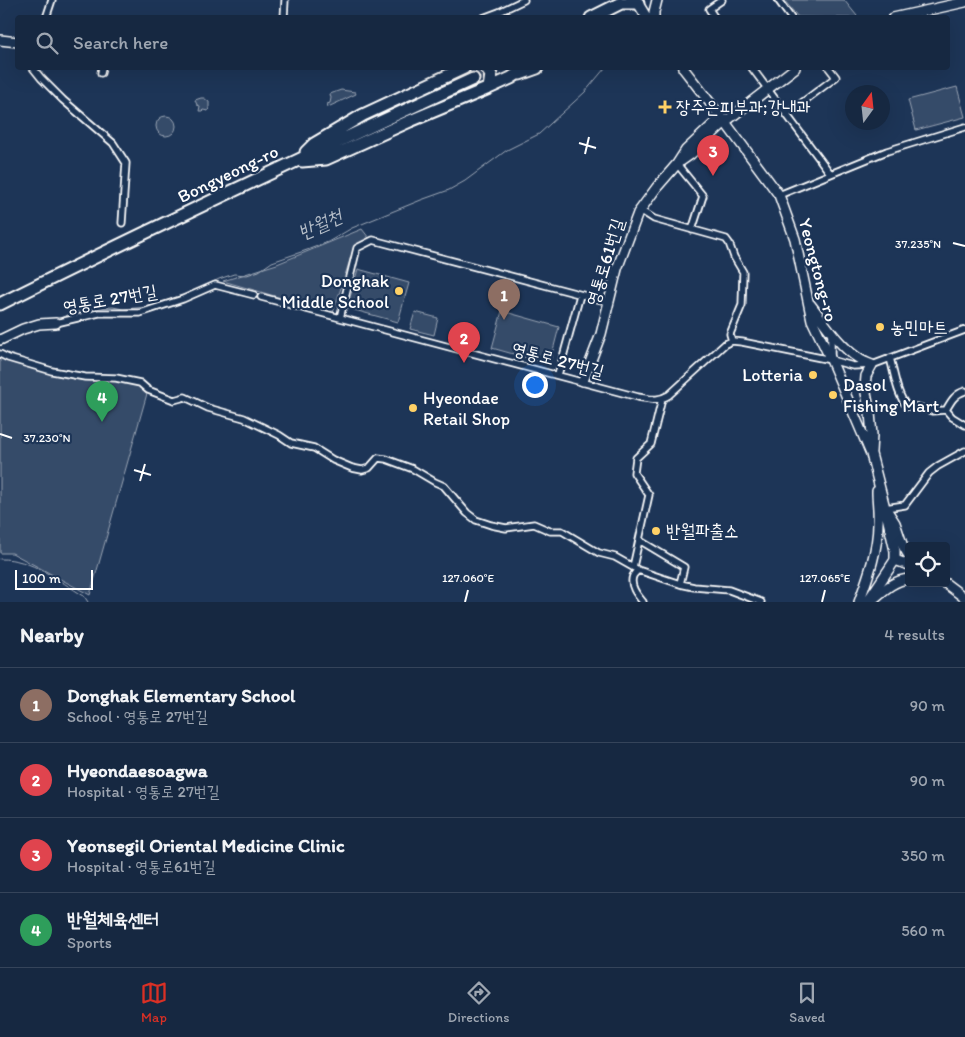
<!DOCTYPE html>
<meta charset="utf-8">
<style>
body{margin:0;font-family:Itim,"Poor Story",sans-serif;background:#23344c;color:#f1f3f6}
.controls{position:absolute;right:15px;bottom:15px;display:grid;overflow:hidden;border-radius:5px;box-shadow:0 5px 20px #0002}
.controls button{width:45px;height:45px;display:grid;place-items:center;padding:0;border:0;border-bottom:1px solid #35445a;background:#162841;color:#f1f3f6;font:25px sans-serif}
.compass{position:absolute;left:845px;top:85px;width:45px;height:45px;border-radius:50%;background:#162841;box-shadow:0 5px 20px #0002;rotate:15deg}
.scale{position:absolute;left:15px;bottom:12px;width:78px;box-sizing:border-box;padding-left:5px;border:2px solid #fff;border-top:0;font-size:14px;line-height:18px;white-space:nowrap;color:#fff;-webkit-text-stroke:4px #1d3557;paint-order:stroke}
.you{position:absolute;left:534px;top:384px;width:18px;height:18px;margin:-12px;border:4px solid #fff;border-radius:50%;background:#1a73e8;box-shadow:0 0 0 8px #1a73e833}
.badge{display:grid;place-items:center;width:32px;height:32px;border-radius:50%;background:#d93025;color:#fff;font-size:16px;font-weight:700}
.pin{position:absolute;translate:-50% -41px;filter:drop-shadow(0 1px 2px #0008)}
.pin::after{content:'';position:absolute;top:26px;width:18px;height:15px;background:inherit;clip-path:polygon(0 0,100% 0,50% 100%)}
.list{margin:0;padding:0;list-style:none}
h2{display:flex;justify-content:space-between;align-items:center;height:65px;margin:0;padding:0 20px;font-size:21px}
h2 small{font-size:16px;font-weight:400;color:#9ea6b1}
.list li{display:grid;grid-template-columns:32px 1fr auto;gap:15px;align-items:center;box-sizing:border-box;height:75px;padding:0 20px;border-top:1px solid #35445a}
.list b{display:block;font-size:19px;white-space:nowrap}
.list p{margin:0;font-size:16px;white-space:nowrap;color:#9ea6b1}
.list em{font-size:16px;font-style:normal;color:#9ea6b1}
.icon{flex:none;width:28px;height:28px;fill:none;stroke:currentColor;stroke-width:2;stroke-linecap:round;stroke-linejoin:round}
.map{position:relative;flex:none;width:965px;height:602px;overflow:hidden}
.search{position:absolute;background:#162841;box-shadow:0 5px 20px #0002;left:15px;right:15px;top:15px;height:55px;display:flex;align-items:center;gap:12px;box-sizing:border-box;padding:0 18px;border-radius:5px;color:#9ea6b1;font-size:19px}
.sheet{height:365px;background:#162841}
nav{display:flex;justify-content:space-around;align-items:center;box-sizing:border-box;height:70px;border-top:1px solid #35445a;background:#162841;font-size:14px;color:#9ea6b1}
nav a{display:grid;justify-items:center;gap:2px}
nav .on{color:#d93025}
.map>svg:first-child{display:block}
</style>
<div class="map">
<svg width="965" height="602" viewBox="0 0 965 602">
<rect width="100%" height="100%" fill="#1d3557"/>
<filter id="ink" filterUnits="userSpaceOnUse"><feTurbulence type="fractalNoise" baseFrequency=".02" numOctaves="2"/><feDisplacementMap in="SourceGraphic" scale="10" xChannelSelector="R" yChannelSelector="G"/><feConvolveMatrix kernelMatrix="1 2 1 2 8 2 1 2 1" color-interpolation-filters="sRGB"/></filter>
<g filter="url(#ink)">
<path fill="#364b69" stroke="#9aa5b4" d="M 784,0 L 844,0 L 857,16 L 855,18 L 798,17 Z
M 957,87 L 965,117 L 916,130 L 908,100 Z
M 341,90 L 355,92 L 356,94 L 328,107 L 327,104 L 330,103 L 331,98 L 330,94 Z
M 201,98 L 204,98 L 209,102 L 209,108 L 208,111 L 203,110 L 202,111 L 199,111 L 200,106 L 197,105 L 195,100 Z
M156 126a10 10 0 1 1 20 0a10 10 0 1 1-20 0Z
M 362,229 L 369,238 L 354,247 L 333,313 L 223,281 L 277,264 Z
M 358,269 L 409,283 L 398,322 L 347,308 Z
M 502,311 L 559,327 L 550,362 L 545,363 L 492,348 Z
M 415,312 L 438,318 L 434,335 L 410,329 Z
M 0,354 L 52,371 L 140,383 L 148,390 L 90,595 L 12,553 L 0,553 Z"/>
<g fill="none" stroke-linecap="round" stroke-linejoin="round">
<path stroke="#a0aab8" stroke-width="1" d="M 199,289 L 219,279 L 234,274 L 247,275 L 259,271 L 272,262 L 307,250 L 328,242 L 352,228 L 421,200 L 449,190 L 465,181 L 507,150 L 539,134 L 585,92 L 605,68
M 57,319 L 84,309 L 113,307 L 123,309 L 148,307 L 195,291
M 0,559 C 31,558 59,581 84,596 L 88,602"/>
<path stroke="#344968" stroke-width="11" stroke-dasharray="11 5.5" stroke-linecap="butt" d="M 473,79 L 497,68"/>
<defs>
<path id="street" d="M 778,0 L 791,18
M 46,18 L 52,0
M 284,18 L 285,0
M 483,18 L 499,12 L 524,0
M 715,18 L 709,9 L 722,0
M 33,68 L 41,78 L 63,100 L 113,143 L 126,163 L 122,223
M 752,68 L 830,173
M 101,73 L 102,68
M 787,114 L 836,77 L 829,68
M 677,164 L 703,196 L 692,230
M 779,195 L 887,151 L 965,127
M 640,210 L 654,219 L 726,239 L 729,243 L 734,257 L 743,272 L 742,305 L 730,334 L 732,341
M 261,297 L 638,397 C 651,399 657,402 669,395 L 725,344 L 732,341 L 742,342 L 831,360 L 853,366 L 872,365 L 965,330
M 340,318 L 357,248 L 373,240 L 609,302
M 56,323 L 99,313 L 140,313 L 183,299 L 215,285 L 254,295
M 0,354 L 8,358 L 52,371 L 85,377 L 116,378 L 140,383 L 148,390 L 174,400 L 185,397 L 208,408 L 244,418 L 279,435 L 291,443 L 314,448 L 333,460 L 352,468 L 362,470 L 369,468 L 378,458 L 386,459 L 413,469 L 435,482 L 444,486 L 467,513 L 476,520 L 491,525 L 506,528 L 534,524 L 550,531 L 562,531 L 599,553 L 615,557 L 638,570 L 680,584 L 694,587 L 729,590 L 761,602
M 831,358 L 831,332
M 890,358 C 894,372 897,396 907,406 L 918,407 L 932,411 L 946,410 L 952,417 L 965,425
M 558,375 L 580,295
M 662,399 L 651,444 L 636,458 L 634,473 L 649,495 L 639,540 L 684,567 L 680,584
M 946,410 C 951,401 955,394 965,391
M 885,508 L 905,505 L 929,473 L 938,466 L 965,451
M 633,567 L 639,540
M 638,570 C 636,572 634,574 633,576 C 629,586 638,596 643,602"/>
<path id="secondary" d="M 893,18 L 965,2
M 0,40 L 18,42
M 681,161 L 691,154 L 725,122 L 795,68
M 0,340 L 23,329 L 39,324 L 56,323
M 583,381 L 601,334 L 617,269 L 638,213 L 657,187 L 677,164 L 686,150 L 721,117
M 886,509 L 895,523 L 902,544 L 909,556
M 895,560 L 909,565
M 945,583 L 965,598
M 870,602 C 882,592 893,580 909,579"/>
<path id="primary" d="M 636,0 L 647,18
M 654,18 L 654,12 L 657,0
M 683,68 L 725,122 L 779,195 L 795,239 L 812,320 L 831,360 L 871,454 L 885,508 L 895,551 L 895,560 L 867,602
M 810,304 C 824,322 838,345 858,358 C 862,361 867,363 872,365 L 866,376 L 865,388 L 870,413 L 872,435 L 871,452
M 859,602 C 868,577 878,550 878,523 C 879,512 877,502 877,491"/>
<path id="highway" d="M 591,18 L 621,3 L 638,3
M 486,68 L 491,75 L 489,88
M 520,74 L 537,68
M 306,152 L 314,144 L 363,115 L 464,68
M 302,161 L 326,159 L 410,121 L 489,88 L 511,78 L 526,68
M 0,304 C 156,226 314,152 473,79"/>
</defs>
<use href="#street" stroke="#fff" stroke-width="9"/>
<use href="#secondary" stroke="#fff" stroke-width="12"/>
<use href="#primary" stroke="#fff" stroke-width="12"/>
<use href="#highway" stroke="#fff" stroke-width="15"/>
<use href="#street" stroke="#1d3557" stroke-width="5.5"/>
<use href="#secondary" stroke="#1d3557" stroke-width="9"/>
<use href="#primary" stroke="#1d3557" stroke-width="9"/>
<use href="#highway" stroke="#1d3557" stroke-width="11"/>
</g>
</g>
<path fill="none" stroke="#fff" stroke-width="2" d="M 579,143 L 596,148M 585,154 L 589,137M 953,243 L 965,246M 0,434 L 12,438M 134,470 L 151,475M 140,481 L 145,464M 465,602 L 468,590M 822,602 L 825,590"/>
<g fill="#ffd166" stroke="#1d3557" stroke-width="2">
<path d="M662.5 99.5h5v5h5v5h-5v5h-5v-5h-5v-5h5z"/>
<circle cx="399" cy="291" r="5"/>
<circle cx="880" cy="327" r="5"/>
<circle cx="813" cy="375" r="5"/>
<circle cx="833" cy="395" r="5"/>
<circle cx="413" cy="408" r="5"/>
<circle cx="656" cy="531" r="5"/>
</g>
<g text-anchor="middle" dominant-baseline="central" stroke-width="4.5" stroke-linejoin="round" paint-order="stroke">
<g font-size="18" fill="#fff" stroke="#1d3557" text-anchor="start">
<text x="676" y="107">장주은피부과;강내과</text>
<text x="389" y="281" text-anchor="end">Donghak<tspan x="389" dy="21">Middle School</tspan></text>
<text x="890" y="327">농민마트</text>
<text x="803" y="375" text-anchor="end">Lotteria</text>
<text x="843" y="385">Dasol<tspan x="843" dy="21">Fishing Mart</tspan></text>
<text x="423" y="398">Hyeondae<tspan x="423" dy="21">Retail Shop</tspan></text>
<text x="666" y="531">반월파출소</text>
</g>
<g font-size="18" fill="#fff" stroke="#1d3557">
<text transform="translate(228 174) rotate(-26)">Bongyeong-ro</text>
<text transform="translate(605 262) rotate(-73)">영통로61번길</text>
<text transform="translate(818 270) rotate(75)">Yeongtong-ro</text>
<text transform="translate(110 299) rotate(-10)">영통로 27번길</text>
<text transform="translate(558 360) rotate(15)">영통로 27번길</text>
</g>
<g font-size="19" font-style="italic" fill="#b8c0ca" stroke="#1d3557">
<text transform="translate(320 224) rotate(-24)">반월천</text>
</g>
</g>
<g font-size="12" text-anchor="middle" fill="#fff" stroke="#1d3557" stroke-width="4.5" stroke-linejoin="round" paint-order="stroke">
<text x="918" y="248">37.235°N</text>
<text x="47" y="442">37.230°N</text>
<text x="468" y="582">127.060°E</text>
<text x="825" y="582">127.065°E</text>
</g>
</svg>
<div class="controls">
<button><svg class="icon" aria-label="locate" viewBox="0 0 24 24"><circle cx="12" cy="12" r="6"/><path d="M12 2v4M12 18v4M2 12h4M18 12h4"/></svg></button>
</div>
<svg class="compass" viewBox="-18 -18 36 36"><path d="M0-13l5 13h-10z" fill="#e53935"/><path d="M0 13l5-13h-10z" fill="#9ea6b1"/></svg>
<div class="scale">100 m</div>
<div class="you"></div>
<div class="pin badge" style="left:504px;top:320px;background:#8d6e63">1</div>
<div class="pin badge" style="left:464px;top:363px;background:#e0444e">2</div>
<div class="pin badge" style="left:713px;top:176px;background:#e0444e">3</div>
<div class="pin badge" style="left:102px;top:422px;background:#2e9e5b">4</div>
<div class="search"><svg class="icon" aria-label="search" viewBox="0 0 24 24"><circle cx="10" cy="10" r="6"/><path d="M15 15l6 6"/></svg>Search here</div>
</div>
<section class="sheet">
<h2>Nearby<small>4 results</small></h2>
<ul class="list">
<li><span class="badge" style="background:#8d6e63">1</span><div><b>Donghak Elementary School</b><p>School · 영통로 27번길</p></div><em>90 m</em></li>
<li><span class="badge" style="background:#e0444e">2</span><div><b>Hyeondaesoagwa</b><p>Hospital · 영통로 27번길</p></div><em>90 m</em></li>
<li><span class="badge" style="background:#e0444e">3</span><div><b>Yeonsegil Oriental Medicine Clinic</b><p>Hospital · 영통로61번길</p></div><em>350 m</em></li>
<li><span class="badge" style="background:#2e9e5b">4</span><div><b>반월체육센터</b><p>Sports</p></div><em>560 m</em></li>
</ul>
</section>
<nav>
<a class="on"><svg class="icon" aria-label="map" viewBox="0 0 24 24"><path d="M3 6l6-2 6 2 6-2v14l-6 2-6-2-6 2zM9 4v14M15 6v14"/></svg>Map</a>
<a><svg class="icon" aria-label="directions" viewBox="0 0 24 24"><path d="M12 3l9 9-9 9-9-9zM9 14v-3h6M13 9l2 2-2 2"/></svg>Directions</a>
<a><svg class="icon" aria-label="saved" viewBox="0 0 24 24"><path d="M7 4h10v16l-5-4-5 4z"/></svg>Saved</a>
</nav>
